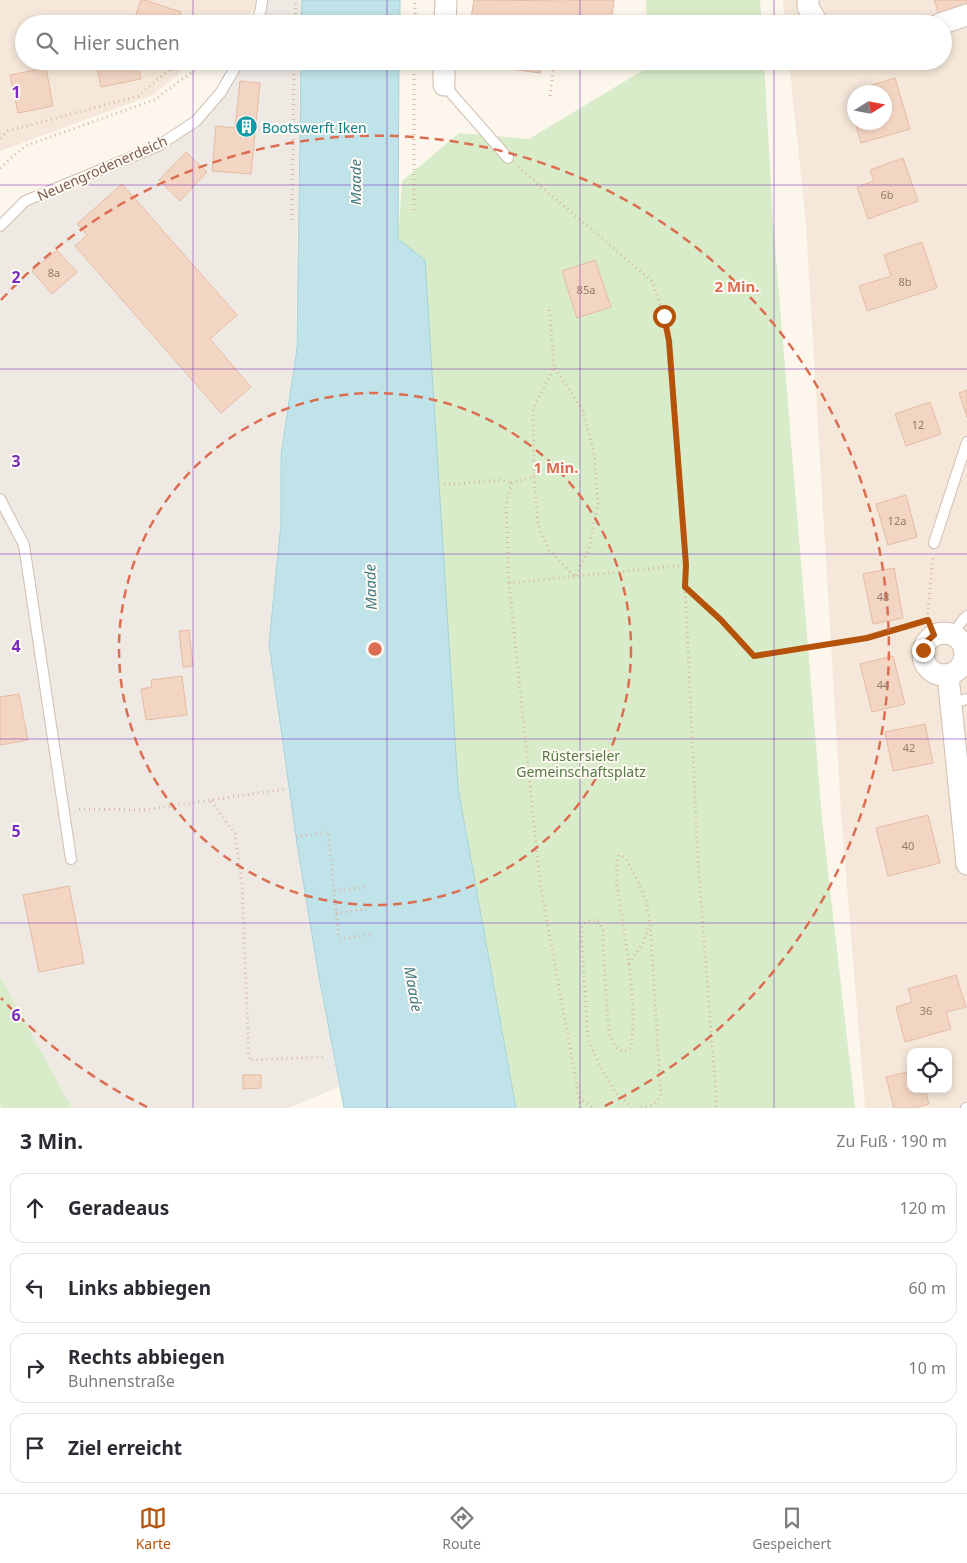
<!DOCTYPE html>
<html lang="de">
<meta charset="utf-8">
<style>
body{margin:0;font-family:"Noto Sans",sans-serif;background:#f2f2f3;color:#2b2b33}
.controls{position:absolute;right:15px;bottom:15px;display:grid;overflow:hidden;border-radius:10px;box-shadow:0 2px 8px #0003}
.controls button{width:45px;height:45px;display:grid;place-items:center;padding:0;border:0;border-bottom:1px solid #e1e1e2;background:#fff;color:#2b2b33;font:25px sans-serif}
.compass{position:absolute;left:847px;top:85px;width:45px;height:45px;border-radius:50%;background:#fff;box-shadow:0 2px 8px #0003;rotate:79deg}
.stop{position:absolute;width:15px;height:15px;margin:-11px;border:4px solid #b45309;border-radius:50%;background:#fff}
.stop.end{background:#b45309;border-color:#fff;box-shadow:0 1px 5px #0008}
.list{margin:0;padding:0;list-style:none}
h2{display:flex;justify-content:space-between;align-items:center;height:65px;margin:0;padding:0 20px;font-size:21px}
h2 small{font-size:16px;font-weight:400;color:#7c7c81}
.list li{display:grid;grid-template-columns:32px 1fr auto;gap:15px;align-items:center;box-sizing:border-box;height:70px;margin:0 10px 10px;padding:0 10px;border:1px solid #e1e1e2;border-radius:15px}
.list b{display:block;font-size:19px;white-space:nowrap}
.list p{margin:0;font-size:16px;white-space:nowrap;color:#7c7c81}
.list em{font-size:16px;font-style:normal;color:#7c7c81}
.icon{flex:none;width:28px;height:28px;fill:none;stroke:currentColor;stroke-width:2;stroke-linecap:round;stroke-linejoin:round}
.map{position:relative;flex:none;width:967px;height:1108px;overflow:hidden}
.search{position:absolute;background:#fff;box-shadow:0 2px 8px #0003;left:15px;right:15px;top:15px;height:55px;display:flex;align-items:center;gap:12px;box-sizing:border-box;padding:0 18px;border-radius:28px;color:#7c7c81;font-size:19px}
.sheet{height:385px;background:#fff}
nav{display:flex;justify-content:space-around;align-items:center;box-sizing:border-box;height:70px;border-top:1px solid #e1e1e2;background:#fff;font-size:14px;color:#7c7c81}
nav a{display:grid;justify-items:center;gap:2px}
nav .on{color:#b45309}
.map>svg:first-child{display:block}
</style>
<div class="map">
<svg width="967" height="1108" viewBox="0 0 967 1108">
<rect width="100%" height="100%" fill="#fdf6ec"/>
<path fill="#f5e8da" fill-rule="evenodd" d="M 0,0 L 264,0 L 239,24 L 24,24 L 24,61 L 194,61 L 153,95 L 0,151 Z
M 783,0 L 967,0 L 967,1108 L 865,1108 L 841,813 L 806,225 L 789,61 L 943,61 L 943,24 L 785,24 ZM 854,92 L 884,92 L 884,122 L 854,122 ZM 911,1052 L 948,1052 L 948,1089 L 911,1089 Z"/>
<path fill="#efe9e4" d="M 265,0 L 301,0 L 301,24 L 257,24 Z
M 241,61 L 300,61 L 296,348 L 280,454 L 281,524 L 269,644 L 282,744 L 296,837 L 318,976 L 339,1087 L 288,1108 L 72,1108 L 1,978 L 0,971 L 0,228 L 26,203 L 197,123 Z"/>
<path fill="#d8ecc9" d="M 646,0 L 760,0 L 762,24 L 647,24 Z
M 650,61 L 764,61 L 773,221 L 822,818 L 855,1108 L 516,1108 L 458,788 L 398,239 L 402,181 L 459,133 L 529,139 L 650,66 Z
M 0,971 L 1,978 L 72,1108 L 1,1108 L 0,1103 Z"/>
<path fill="#bfe3e8" stroke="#a5d3da" d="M 302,0 L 400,0 L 400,24 L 301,24 Z
M 301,61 L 399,61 L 398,239 L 425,260 L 458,788 L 516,1108 L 344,1108 L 319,977 L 296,837 L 269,644 L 281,524 L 281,454 L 297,348 Z"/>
<path fill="#f3d5c3" stroke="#e6bba3" d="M 141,0 L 145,0 L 181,12 L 177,24 L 146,24 L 134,20 Z
M 474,0 L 569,1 L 569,0 L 614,0 L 611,24 L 470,24 Z
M 934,0 L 967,0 L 967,5 L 939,14 Z
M 96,61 L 137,61 L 141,79 L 101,87 Z
M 497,61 L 541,61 L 540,73 L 496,67 Z
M 46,68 L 53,106 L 18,113 L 10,75 Z
M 895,78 L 910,129 L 861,143 L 855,122 L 884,122 L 884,92 L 859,92 L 858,89 Z
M 240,81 L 260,83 L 251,174 L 212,171 L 216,126 L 235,128 Z
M 854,104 L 854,120 L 850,106 Z
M 186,152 L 207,172 L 180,201 L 159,180 Z
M 903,158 L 918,201 L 868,219 L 857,187 L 874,181 L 870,170 Z
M 122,184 L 237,315 L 210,339 L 251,387 L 221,413 L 75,246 L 87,235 L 77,224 Z
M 922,242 L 937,288 L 867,311 L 859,286 L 891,276 L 884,255 Z
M 57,250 L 77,272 L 52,294 L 32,271 Z
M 595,260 L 611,307 L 577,318 L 562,271 Z
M 967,390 L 967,417 L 959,393 Z
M 930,402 L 941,434 L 906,446 L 895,414 Z
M 906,495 L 917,537 L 888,545 L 876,504 Z
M 894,568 L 903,618 L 873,624 L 863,574 Z
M 189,630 L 193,666 L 183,667 L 179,631 Z
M 893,656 L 905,704 L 872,712 L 860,664 Z
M 182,676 L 187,715 L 146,720 L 141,689 L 152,687 L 151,680 Z
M 19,694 L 28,740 L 0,745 L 0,697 Z
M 925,724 L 933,763 L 893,771 L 885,732 Z
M 928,815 L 940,863 L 888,876 L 876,828 Z
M 69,886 L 84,963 L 39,972 L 23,895 Z
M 956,975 L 966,1007 L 946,1012 L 951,1029 L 905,1042 L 896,1007 L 912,1002 L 908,989 Z
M 911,1071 L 911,1089 L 925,1089 L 929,1104 L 915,1108 L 894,1108 L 886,1077 Z
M 243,1075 L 261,1075 L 261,1088 L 243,1089 Z"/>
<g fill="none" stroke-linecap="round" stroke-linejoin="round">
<defs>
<path id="service" d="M 256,24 L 261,9 L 262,0
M 444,85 L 508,158
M 0,226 L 25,201 L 158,146 L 196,121 L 221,92 L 239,61
M 0,499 L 24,545 L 71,859
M 934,543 L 967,442
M 953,634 L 962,621 L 967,616
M 951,703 L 967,699
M 966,1108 L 967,1108"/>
<path id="minor" d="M 808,0 L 808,7 L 818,24
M 445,24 L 446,0
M 940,24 L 967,15
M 444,85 L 444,61
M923 654a21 21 0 1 1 42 0a21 21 0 1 1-42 0Z
M 948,675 L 967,864"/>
</defs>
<use href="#service" stroke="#d1beb0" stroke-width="12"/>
<use href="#minor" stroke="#d1beb0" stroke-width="23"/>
<path stroke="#d9b8a5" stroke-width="3" stroke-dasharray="1 4" stroke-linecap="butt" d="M 196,24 L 204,20 L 217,24
M 295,24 L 296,0
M 415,24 L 415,0
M 550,96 L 554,61
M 0,138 L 8,131 L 138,96 L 169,70 L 173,61
M 518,167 L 652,281 L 664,316 L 669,341 L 686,565 L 685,587 L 698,862 L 717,1108
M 0,168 L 25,146 L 154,100 L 207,61
M 414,210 L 414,61
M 292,220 L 294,61
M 534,477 L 538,525 L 549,550 L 575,577 L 589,549 L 598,504 L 594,453 L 582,409 L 554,367
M 444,485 L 500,480 L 512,483
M 509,583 L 506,504 L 512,483 L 534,477 L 533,409 L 552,372 L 554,367 L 549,307
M 686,587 L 721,620 L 754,656 L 867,638 L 927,620 L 933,557
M 927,620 L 933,635
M 211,801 L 235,834 L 242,884 L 249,1060 L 323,1057
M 79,809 L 144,810 L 285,789
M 296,837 L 328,832 L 339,939 L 370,935
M 334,891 L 365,887
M 336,913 L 367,909
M 629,964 L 643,943 L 649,926
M 579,1097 L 592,1108
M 581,1108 L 540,883 L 509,583 L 686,565
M 632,1108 L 615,1092 L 601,1068 L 588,1039 L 581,928 L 587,921 L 597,920 L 603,929 L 603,949 L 609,1034 L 616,1047 L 623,1052 L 631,1048 C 637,1006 628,960 622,917 C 619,898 613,874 619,855 L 626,859 L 636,877 L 646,901 L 650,923 L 661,1096 L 653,1105 L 638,1108"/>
<use href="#service" stroke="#fff" stroke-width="10"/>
<use href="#minor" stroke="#fff" stroke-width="21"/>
</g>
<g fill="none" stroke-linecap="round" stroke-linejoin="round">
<path stroke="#b45309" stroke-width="6" d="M 664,316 L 669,341 L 686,565 L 685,587 L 721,620 L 754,656 L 867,638 L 928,620 L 934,635 L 926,642 L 923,650"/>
</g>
<path fill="none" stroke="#7b2cbf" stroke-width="1" stroke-opacity="0.55" d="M 193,0 L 193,24M 387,0 L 387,24M 580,0 L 580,24M 774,0 L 774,24M 193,61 L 193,1108M 387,61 L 387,1108M 580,61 L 580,1108M 774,61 L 774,1108M 0,185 L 967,185M 0,369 L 967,369M 0,554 L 967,554M 0,739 L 967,739M 0,923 L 967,923"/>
<g fill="none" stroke="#dc6d51" stroke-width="2.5" stroke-dasharray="9 6">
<circle cx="375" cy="649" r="256"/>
<path d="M147 1107A512 512 0 0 1 1 998M1 300A512 512 0 1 1 603 1107"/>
</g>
<defs>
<symbol id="building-disc" viewBox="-11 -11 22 22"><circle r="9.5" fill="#0f9aa8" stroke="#fffaf3"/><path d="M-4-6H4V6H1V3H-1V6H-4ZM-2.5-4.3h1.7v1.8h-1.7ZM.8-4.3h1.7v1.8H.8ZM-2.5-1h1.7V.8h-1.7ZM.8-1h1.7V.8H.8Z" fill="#fff"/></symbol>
</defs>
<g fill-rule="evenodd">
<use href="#building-disc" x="234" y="114" width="25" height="25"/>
</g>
<g text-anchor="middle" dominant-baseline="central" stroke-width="4" stroke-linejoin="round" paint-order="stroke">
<g font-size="11" fill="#987a6a">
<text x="887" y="194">6b</text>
<text x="54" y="272">8a</text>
<text x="905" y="281">8b</text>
<text x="586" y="289">85a</text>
<text x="918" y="424">12</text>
<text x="897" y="520">12a</text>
<text x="883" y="596">48</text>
<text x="883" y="684">44</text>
<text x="909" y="747">42</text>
<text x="908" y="845">40</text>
<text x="926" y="1010">36</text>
</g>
<g font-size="14" fill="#0d838f" stroke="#fffaf3" text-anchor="start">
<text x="262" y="127">Bootswerft Iken</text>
</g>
<g font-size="14" fill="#7a5c4d" stroke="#fffaf3">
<text transform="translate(102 168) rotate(-24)">Neuengrodenerdeich</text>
</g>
<g font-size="14" fill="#537a41" stroke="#fffaf3">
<text x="581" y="755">Rüstersieler<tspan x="581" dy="16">Gemeinschaftsplatz</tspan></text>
</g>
<g font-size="15" font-style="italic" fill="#437c86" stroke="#fffaf3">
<text transform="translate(355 182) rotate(-90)">Maade</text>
<text transform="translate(370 587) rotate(-92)">Maade</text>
<text transform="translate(414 989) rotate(80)">Maade</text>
</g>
</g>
<g font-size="16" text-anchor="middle" font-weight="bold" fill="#7b2cbf" stroke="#fffaf3" stroke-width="4" stroke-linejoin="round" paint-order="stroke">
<text x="16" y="98">1</text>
<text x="16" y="283">2</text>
<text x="16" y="467">3</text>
<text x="16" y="652">4</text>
<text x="16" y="837">5</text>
<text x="16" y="1021">6</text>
</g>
<circle cx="375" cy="649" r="8" fill="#dc6d51" stroke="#fffaf3" stroke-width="2.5"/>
<g font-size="15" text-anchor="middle" font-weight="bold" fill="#dc6d51" stroke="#fffaf3" stroke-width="4" stroke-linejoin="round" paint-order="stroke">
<text x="737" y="292">2 Min.</text>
<text x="556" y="473">1 Min.</text>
</g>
</svg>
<div class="controls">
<button><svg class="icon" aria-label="locate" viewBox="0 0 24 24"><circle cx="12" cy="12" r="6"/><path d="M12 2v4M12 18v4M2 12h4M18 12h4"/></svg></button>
</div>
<svg class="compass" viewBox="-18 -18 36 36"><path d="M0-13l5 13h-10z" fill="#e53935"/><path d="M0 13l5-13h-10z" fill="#7c7c81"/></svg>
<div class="stop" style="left:664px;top:316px"></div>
<div class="stop end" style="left:923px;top:650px"></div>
<div class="search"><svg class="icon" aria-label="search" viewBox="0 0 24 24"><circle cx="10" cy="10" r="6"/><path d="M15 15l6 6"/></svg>Hier suchen</div>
</div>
<section class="sheet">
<h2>3 Min.<small>Zu Fuß · 190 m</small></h2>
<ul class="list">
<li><svg class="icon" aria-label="ahead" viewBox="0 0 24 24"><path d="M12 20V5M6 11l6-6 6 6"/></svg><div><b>Geradeaus</b></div><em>120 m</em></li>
<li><svg class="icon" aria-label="left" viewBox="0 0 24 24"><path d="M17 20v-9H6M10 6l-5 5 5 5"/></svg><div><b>Links abbiegen</b></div><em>60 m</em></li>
<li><svg class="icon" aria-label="right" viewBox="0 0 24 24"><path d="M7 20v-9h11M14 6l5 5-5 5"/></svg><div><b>Rechts abbiegen</b><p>Buhnenstraße</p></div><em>10 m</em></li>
<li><svg class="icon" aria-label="arrive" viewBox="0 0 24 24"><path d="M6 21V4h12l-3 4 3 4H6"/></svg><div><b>Ziel erreicht</b></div></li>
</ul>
</section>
<nav>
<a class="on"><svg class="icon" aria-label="map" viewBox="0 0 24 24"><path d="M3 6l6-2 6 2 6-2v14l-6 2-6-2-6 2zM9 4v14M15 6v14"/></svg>Karte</a>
<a><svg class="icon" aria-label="directions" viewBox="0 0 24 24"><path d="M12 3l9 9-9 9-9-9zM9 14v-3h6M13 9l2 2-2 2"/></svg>Route</a>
<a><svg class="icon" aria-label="saved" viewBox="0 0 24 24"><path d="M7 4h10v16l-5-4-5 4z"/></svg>Gespeichert</a>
</nav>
